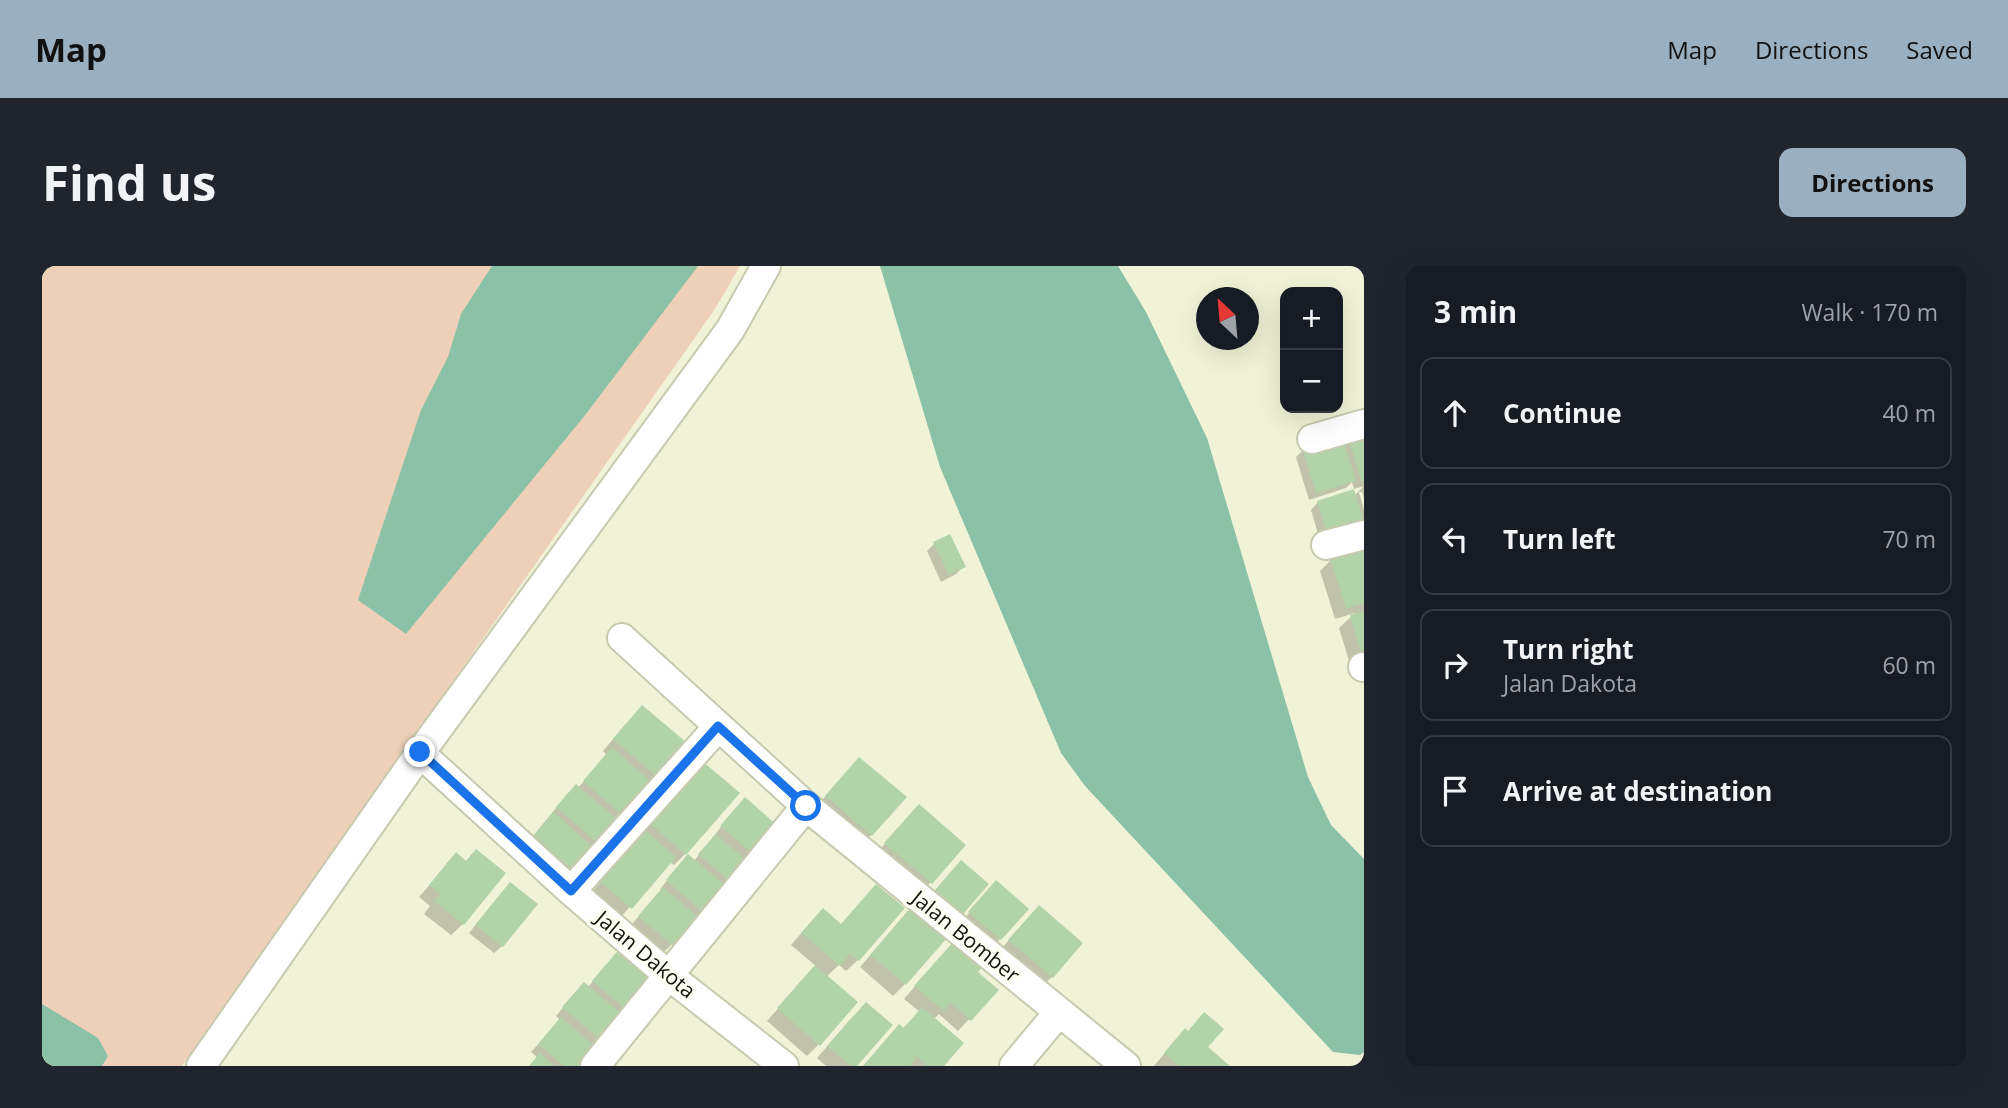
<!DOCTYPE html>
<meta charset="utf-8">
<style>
body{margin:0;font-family:"Open Sans",sans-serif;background:#20242c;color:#f1f3f6}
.controls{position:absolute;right:21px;top:21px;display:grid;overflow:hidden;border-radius:14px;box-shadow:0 7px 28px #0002}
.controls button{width:63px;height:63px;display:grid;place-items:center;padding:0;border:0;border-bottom:2px solid #363941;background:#171b24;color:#f1f3f6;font:35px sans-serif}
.compass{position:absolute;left:1154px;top:21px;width:63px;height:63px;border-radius:50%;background:#171b24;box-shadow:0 7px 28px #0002;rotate:334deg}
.stop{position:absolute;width:21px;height:21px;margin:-16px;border:5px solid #1a73e8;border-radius:50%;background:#fff}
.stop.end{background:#1a73e8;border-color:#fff;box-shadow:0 2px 7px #0008}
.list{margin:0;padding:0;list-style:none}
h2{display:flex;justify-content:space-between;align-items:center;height:91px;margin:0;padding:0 28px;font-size:30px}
h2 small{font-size:23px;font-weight:400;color:#9ea1a6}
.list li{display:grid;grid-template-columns:46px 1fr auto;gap:21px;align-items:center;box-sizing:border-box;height:112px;margin:0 14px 14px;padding:0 14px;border:2px solid #363941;border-radius:14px}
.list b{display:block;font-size:26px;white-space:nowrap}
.list p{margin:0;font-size:23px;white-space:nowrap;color:#9ea1a6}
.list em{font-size:23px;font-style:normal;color:#9ea1a6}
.icon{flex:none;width:38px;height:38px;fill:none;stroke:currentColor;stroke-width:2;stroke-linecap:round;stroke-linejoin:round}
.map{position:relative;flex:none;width:1322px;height:800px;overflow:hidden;border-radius:14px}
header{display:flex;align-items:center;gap:42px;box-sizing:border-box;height:98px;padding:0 35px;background:#9ab0c0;color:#111}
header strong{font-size:33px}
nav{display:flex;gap:38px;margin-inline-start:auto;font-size:24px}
.intro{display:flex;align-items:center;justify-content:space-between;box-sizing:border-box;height:168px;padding:0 42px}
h1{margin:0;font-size:49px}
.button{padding:18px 32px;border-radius:14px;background:#9ab0c0;color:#111;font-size:24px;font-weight:700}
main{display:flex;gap:42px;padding:0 42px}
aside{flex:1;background:#171b24;border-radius:14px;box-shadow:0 7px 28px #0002}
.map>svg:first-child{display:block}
</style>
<header>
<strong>Map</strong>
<nav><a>Map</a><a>Directions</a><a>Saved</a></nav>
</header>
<div class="intro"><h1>Find us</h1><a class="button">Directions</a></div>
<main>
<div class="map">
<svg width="1322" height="800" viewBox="0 0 1322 800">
<rect width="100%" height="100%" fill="#f0f3d7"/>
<path fill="#edd0b7" d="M 0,0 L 698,0 L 673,43 L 140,800 L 0,800 Z"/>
<path fill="#8bc1a7" d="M 450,0 L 656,0 L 544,148 L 364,368 L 316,334 L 379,144 L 406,91 L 419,48 Z
M 838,0 L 1076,0 L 1104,46 L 1165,172 L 1266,511 L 1289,559 L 1322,593 L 1322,786 L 1318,789 L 1291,786 L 1043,520 L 1019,487 L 898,201 Z
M 0,738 L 56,772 L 66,790 L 60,800 L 0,800 Z"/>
<path fill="#0003" d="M 1322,169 L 1322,220 L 1312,223 L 1310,216 L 1304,222 L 1267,234 L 1254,191 L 1261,184 Z
M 1322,220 L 1322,232 L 1320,226 L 1317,226 L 1322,244 L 1322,267 L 1280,281 L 1269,244 L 1276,236 L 1312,230 Z
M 892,278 L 921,301 L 914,308 L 899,316 L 885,285 Z
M 1322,284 L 1322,401 L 1310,405 L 1297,362 L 1313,347 L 1293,353 L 1278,305 L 1289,294 Z
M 589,452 L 648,482 L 608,526 L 601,520 L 572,553 L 558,578 L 547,583 L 522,610 L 485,578 L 526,527 L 536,522 L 565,489 L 561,485 Z
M 806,505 L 829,569 L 818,581 L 773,542 Z
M 648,507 L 643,588 L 632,599 L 627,596 L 577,653 L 548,628 L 599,571 L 595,568 Z
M 695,541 L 733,560 L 661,646 L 622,686 L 589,659 L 620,624 L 618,623 L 639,598 L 651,596 Z
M 865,552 L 922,579 L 877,629 L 832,590 Z
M 414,589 L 421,658 L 409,669 L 382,648 L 388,640 L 377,631 Z
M 911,604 L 920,646 L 913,654 L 887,632 Z
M 947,624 L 985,643 L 951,681 L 920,655 Z
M 461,626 L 460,680 L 452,687 L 427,667 Z
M 985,653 L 1010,711 L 998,722 L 956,687 Z
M 858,655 L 863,718 L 851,730 L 818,701 Z
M 769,656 L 816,694 L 804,705 L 797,699 L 784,711 L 777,778 L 765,790 L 725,755 L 774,700 L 749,679 Z
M 900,689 L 933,706 L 954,724 L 916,765 L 897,748 L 891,754 L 899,800 L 821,800 L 878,746 L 862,733 Z
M 571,692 L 610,711 L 539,800 L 488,800 L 496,792 L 489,786 L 518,754 L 514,750 L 534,726 L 545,722 Z
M 812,749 L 812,800 L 784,800 L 775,792 Z
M 1145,766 L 1164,782 L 1185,800 L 1112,800 L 1132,776 Z"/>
<path fill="#b2d2a7" d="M 1322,167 L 1322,215 L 1320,216 L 1306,172 Z
M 1300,170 L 1314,215 L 1274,227 L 1260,182 Z
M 1312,223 L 1322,256 L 1287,275 L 1275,235 Z
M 908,268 L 924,301 L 907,309 L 891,276 Z
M 1322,282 L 1322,337 L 1304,343 L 1288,292 Z
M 1322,345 L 1322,394 L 1321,394 L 1308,349 Z
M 600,439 L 651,482 L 621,516 L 571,473 Z
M 570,481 L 608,515 L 579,548 L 541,515 Z
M 817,491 L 865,531 L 830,570 L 783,530 Z
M 659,494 L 698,527 L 644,589 L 606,556 Z
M 534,518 L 579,557 L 559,580 L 514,541 Z
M 703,531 L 736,560 L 711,588 L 678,560 Z
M 877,538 L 924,579 L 890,618 L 842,577 Z
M 511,546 L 551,581 L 531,604 L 491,570 Z
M 603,564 L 634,591 L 590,643 L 558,616 Z
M 674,568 L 706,596 L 688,616 L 656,588 Z
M 434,583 L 464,607 L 422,659 L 392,635 L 398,628 L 387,619 L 414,586 L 424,595 Z
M 646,588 L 685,621 L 662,647 L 624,614 Z
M 919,594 L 947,618 L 921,648 L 893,624 Z
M 954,614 L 987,643 L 959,674 L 926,646 Z
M 468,616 L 496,638 L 461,681 L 433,659 Z
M 834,618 L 863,642 L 817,695 L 808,688 L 798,700 L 759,667 L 781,642 L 799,658 Z
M 621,621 L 656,651 L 631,680 L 596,650 Z
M 997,639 L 1041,677 L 1011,712 L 966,674 Z
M 869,641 L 905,672 L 864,719 L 828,689 Z
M 912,675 L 941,700 L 936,706 L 957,724 L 929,755 L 909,737 L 902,745 L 872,720 Z
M 578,682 L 612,711 L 584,744 L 550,715 Z
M 773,699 L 816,736 L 778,780 L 735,742 Z
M 542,716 L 584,752 L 562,777 L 520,741 Z
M 824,736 L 851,759 L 815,800 L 809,800 L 785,780 Z
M 880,741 L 922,777 L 902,800 L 885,800 L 875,791 L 868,800 L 821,800 L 857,758 L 862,762 Z
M 1162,746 L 1182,763 L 1166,781 L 1188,800 L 1137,800 L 1122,787 L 1143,762 L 1146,765 Z
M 519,751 L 556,783 L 542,800 L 522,800 L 496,778 Z
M 498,787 L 512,800 L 487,800 Z"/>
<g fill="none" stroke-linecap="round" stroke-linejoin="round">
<defs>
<path id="minor" d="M 1270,173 L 1322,158
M 1284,279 L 1322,269
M 580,372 L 764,540 L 1084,800
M 1321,401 L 1322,401
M 378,487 L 529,625 L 626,709 L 742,800
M 529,625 L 676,461
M 159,800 L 378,487 L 688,64 L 724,0
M 553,800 L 764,540
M 972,800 L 1017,746"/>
</defs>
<use href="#minor" stroke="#c7caae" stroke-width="32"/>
<use href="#minor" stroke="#fff" stroke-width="28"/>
</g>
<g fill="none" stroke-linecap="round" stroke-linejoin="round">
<path stroke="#1a73e8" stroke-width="9" d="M 378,486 L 529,625 L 676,460 L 764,540"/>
</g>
<g text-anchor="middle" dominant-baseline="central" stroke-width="7" stroke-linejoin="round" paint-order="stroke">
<g font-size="21" fill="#121309" stroke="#fdfff3">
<text transform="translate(924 670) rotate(39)">Jalan Bomber</text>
<text transform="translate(604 688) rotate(40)">Jalan Dakota</text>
</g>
</g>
</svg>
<div class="controls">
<button>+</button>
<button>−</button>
</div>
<svg class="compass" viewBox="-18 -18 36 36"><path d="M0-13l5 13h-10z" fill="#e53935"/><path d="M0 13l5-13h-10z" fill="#9ea1a6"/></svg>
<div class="stop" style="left:764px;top:540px"></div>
<div class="stop end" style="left:378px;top:486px"></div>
</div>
<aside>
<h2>3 min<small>Walk · 170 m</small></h2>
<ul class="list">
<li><svg class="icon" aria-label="ahead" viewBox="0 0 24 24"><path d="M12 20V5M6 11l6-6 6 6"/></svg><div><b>Continue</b></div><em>40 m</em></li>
<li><svg class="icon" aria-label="left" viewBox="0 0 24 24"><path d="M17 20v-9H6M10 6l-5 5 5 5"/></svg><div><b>Turn left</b></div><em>70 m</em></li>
<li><svg class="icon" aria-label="right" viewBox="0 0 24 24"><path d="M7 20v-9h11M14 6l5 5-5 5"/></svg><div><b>Turn right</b><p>Jalan Dakota</p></div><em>60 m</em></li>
<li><svg class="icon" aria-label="arrive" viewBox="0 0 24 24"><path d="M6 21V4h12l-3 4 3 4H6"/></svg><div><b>Arrive at destination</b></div></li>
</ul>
</aside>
</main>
